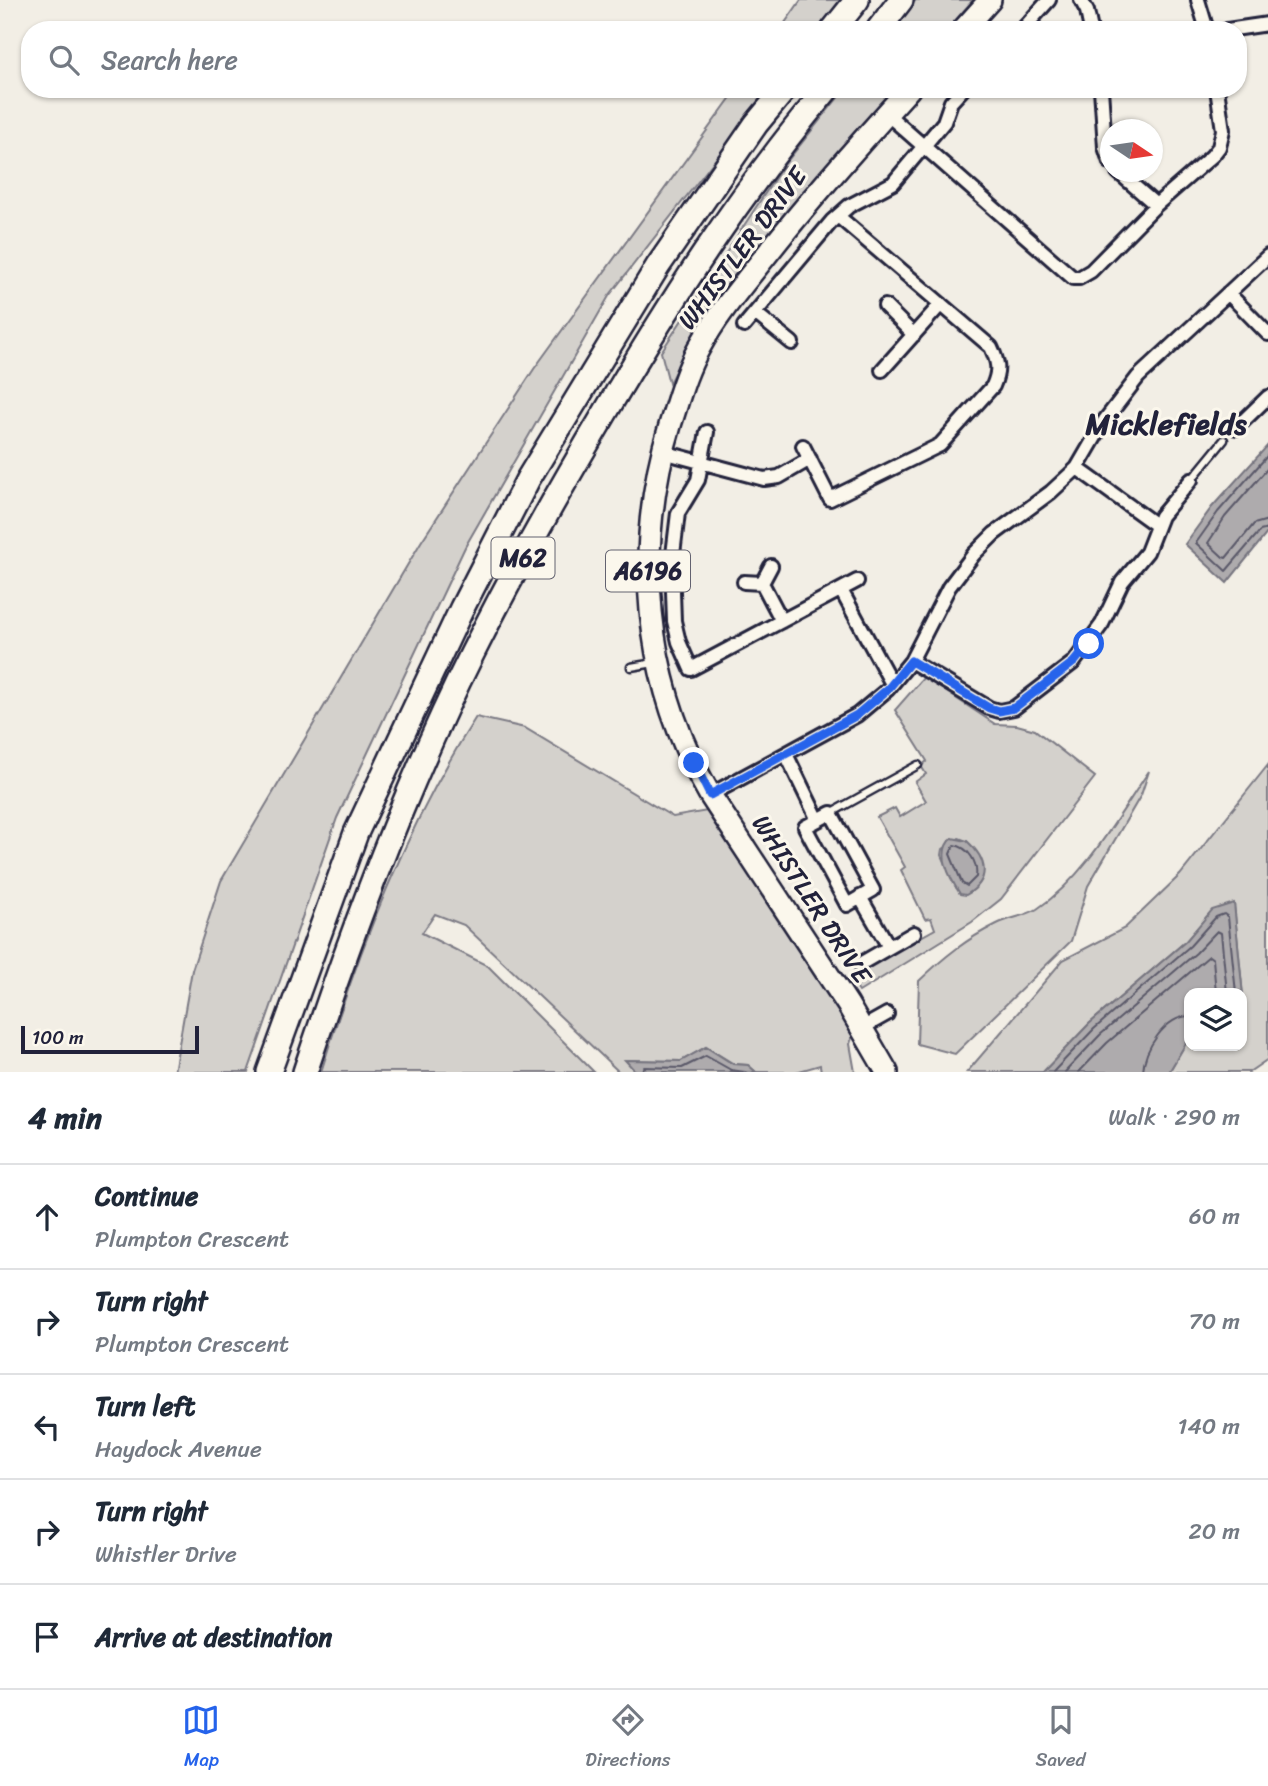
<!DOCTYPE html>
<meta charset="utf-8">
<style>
body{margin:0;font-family:Sriracha,sans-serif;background:#f2f2f3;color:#1f2937}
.controls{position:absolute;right:21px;bottom:21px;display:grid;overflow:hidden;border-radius:14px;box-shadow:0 2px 5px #0004}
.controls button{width:63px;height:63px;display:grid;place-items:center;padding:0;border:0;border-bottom:2px solid #e0e1e3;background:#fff;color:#1f2937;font:35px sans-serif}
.compass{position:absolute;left:1100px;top:119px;width:63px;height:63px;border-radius:50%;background:#fff;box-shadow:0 2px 5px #0004;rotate:103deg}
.scale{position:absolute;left:21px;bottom:18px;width:178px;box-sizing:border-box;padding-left:7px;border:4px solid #22223b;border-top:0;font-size:19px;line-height:24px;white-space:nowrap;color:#22223b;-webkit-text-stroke:5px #fbf7ec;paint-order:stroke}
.stop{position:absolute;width:21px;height:21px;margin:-16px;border:5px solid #2563eb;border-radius:50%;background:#fff}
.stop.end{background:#2563eb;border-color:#fff;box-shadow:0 2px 7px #0008}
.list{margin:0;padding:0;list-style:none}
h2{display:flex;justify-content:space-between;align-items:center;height:91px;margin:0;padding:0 28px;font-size:30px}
h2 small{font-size:23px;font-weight:400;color:#747a83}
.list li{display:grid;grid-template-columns:46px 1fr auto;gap:21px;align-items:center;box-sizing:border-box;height:105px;padding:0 28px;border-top:2px solid #e0e1e3}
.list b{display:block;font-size:26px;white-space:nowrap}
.list p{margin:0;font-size:23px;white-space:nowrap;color:#747a83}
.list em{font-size:23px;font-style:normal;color:#747a83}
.icon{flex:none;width:38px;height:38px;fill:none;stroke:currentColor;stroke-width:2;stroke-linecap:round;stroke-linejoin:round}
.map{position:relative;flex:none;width:1268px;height:1072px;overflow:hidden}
.search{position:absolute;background:#fff;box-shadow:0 2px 5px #0004;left:21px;right:21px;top:21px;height:77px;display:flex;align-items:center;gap:18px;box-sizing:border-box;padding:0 24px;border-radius:28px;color:#747a83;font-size:26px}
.sheet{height:616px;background:#fff}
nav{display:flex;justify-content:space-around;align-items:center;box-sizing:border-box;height:98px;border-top:2px solid #e0e1e3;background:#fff;font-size:19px;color:#747a83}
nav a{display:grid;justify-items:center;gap:4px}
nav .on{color:#2563eb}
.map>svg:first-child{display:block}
</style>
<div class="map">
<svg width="1268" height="1072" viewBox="0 0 1268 1072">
<rect width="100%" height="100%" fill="#f2eee5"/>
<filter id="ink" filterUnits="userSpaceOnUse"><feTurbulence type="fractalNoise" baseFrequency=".0143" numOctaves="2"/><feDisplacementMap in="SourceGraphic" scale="14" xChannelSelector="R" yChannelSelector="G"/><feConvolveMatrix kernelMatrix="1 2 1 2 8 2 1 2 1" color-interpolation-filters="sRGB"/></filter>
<g filter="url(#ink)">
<path fill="#d4d1cc" stroke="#7b7a84" stroke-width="2" fill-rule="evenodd" d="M 801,0 L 840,0 L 817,30 L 780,30 Z
M 916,0 L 973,0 L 947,30 L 892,30 Z
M 737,89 L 770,89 L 609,296 L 465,547 L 337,818 L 248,1072 L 174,1072 L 192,970 L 221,881 L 421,542 L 534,369 Z
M 845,89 L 895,89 L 759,245 L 698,328 L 669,383 L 661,352 L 781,169 Z
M 924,677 L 995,724 L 1017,725 L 1035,730 L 1095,777 L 1001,899 L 972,922 L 859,992 L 849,977 L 935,929 L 931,918 L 925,919 L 901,870 L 905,867 L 877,817 L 895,808 L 900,817 L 926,801 L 915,782 L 926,774 L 921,766 L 927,761 L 895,710 ZM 959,838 L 967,841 L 980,858 L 956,887 L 942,855 L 943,849 Z
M 476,717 L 525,728 L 673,817 L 707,811 L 854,1031 L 850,1044 L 855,1072 L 821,1072 L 820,1065 L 796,1072 L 756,1072 L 748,1065 L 734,1064 L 706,1047 L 681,1061 L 626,1060 L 636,1072 L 619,1072 L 464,925 L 435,914 L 422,933 L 488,966 L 594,1072 L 321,1072 C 359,949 406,826 476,717 Z
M 1268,765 L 1268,1059 L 1249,1072 L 1169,1072 L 1189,1038 L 1189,1046 L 1242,1046 L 1242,1017 L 1245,1016 L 1234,904 L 1212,911 L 1186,941 L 1089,1024 L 1043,1072 L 967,1072 L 1063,960 L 1125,928 L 1180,875 Z
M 1149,771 L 1141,795 L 1088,886 L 1071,941 L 955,1054 L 917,1044 L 919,981 C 943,958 966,939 997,924 C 1009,918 1026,916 1037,909 C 1085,877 1117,818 1149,771 Z"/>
<path fill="#aeabad" stroke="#76747f" stroke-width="2" d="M 1268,445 L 1268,532 L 1227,583 L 1185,544 L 1212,507 Z
M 952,838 L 967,841 C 987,859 992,880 966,895 L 960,894 C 950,878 935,852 952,838 Z
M 1234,903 L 1245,1017 L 1242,1017 L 1242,993 L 1189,993 L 1189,1038 L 1169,1072 L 1043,1072 L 1089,1024 L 1186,941 L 1212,910 Z
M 706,1047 L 733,1064 L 748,1065 L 756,1072 L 636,1072 L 625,1060 L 681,1061 Z"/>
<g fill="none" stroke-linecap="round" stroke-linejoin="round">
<path stroke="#5a5969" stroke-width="2" d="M 1268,455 L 1218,512 L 1196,543 L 1226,571 L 1260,531 L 1268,529
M 1268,468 L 1225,517 L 1208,543 L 1223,557 L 1226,558 L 1254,524 L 1268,520
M 954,845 C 969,847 978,863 976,877 L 967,886 L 962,883 L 950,854 Z
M 641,1072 L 644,1067 L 682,1068 L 706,1056 L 731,1070 L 745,1072
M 1053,1072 L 1094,1029 L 1190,946 L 1216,917 L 1224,914 L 1228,917 L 1236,993
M 1065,1072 L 1100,1035 L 1196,953 L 1217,931 L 1221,933 L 1227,993
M 1079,1072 L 1107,1043 L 1209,956 L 1213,959 L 1216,993
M 1143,1072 C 1144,1049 1165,1017 1189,1016"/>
<defs>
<path id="service" d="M 1192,479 L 1224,440
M 631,667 L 654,663
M 831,813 L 918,765"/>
<path id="minor" d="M 1081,0 L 1087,11 L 1091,30
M 1198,0 L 1207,30
M 1022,30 L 1049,0
M 1227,30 L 1268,24
M 1101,89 L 1105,147 L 1110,162
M 887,114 L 1073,278 L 1079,278 L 1091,271 L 1156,205 L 1212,156 L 1219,147 L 1223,130 L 1217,89
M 1118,172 L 1156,205
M 1228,293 L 1268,334
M 885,306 L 914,335
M 755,313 L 792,343
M 744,326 L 832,221 L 849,206 L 893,183 L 944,122 L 951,102 L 963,89
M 882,370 L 941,304
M 1236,428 L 1268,397
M 707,432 L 698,480 L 678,513 L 672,563 L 674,621 L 679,642 L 691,669 L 857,581
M 803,446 L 830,499 L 940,445 L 993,386 C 1000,370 998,362 991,347 L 839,217
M 663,452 L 764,479 L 779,477 L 810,459
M 1077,468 L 1156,525
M 744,582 L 762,583 L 771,566
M 762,583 L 782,621
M 841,590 L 892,684
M 911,661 L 989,708 L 999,711 L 1014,708 L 1074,662 L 1102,624 L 1122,582 L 1147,552 L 1161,516 L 1191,480
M 786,754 L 818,820
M 710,795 L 857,715 L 888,689 L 911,661 L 949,587 L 974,554 L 994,534 L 1051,492 L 1077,468 L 1105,420 L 1138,377 L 1268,256
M 831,813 L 873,890 L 847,905 L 805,827 Z
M 860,897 L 889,947
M 860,964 L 914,933
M 862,1028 L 887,1014"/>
<path id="primary" d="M 963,30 L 990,0
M 887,1072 L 848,1005 L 710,795 C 643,681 633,546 671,422 C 679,397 686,371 699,348 C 717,315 741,287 764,258 C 810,199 859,144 909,89"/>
<path id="motorway" d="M 833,30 L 857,0
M 878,30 L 901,0
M 269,1072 L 356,833 L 462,608 L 528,479 L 658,266 L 756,124 L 785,89
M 305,1072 C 352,930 405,788 472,654 C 513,572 558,492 605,413 C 672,299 742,190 827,89"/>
</defs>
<use href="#service" stroke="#22223b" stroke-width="11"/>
<use href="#minor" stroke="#22223b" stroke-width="18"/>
<use href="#primary" stroke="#22223b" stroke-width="26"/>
<use href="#motorway" stroke="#22223b" stroke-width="28"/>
<use href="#service" stroke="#fbf7ec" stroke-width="6"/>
<use href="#minor" stroke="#fbf7ec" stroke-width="12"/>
<use href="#primary" stroke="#fbf7ec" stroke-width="21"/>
<use href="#motorway" stroke="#fbf7ec" stroke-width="23"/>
</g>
</g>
<g fill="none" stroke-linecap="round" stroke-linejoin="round" filter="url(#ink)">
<path stroke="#2563eb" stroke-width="9" d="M 694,763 L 710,795 L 857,715 L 888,689 L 911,661 L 989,708 L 999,711 L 1014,708 L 1074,662 L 1089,644"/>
</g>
<g text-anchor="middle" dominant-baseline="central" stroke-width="6" stroke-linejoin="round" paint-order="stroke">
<g fill="#fbf7ec" stroke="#636270" stroke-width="2">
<rect x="491.5" y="537.5" width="63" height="41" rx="5"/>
<rect x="606" y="550.5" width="84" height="41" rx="5"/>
</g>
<g font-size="24" font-weight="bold" fill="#22223b">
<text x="523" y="558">M62</text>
<text x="648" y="571">A6196</text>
</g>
<g font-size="26" fill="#22223b" stroke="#fbf7ec">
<text transform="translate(742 248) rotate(-53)">WHISTLER DRIVE</text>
<text transform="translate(812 899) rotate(57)">WHISTLER DRIVE</text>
</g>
<g font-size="30" font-weight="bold" fill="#22223b" stroke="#fbf7ec">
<text x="1166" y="424">Micklefields</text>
</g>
</g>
</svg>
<div class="controls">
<button><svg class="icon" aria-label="layers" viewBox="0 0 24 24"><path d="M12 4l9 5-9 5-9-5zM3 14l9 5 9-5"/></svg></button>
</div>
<svg class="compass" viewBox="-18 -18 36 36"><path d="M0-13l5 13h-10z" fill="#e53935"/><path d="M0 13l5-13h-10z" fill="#747a83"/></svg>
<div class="scale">100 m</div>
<div class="stop" style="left:1089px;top:644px"></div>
<div class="stop end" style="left:694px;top:763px"></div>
<div class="search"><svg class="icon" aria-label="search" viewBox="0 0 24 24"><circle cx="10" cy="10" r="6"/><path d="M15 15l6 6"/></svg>Search here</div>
</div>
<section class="sheet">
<h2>4 min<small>Walk · 290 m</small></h2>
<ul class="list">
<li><svg class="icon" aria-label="ahead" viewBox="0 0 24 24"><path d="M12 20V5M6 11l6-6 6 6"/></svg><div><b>Continue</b><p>Plumpton Crescent</p></div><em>60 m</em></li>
<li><svg class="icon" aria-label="right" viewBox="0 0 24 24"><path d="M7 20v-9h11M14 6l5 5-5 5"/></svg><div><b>Turn right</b><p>Plumpton Crescent</p></div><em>70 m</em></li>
<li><svg class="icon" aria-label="left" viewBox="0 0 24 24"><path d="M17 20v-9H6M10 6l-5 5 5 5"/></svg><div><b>Turn left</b><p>Haydock Avenue</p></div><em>140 m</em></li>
<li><svg class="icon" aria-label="right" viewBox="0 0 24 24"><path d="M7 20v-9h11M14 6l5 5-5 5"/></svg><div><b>Turn right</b><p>Whistler Drive</p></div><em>20 m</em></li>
<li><svg class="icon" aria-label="arrive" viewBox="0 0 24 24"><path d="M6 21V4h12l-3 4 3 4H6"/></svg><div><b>Arrive at destination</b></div></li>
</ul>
</section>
<nav>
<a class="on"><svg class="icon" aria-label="map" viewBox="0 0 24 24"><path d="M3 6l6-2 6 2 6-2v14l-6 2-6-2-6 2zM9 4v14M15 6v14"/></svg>Map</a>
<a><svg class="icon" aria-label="directions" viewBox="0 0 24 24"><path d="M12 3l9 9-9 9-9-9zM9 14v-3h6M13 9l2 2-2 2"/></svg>Directions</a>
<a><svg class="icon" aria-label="saved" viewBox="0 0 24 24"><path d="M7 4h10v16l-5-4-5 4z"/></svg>Saved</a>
</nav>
